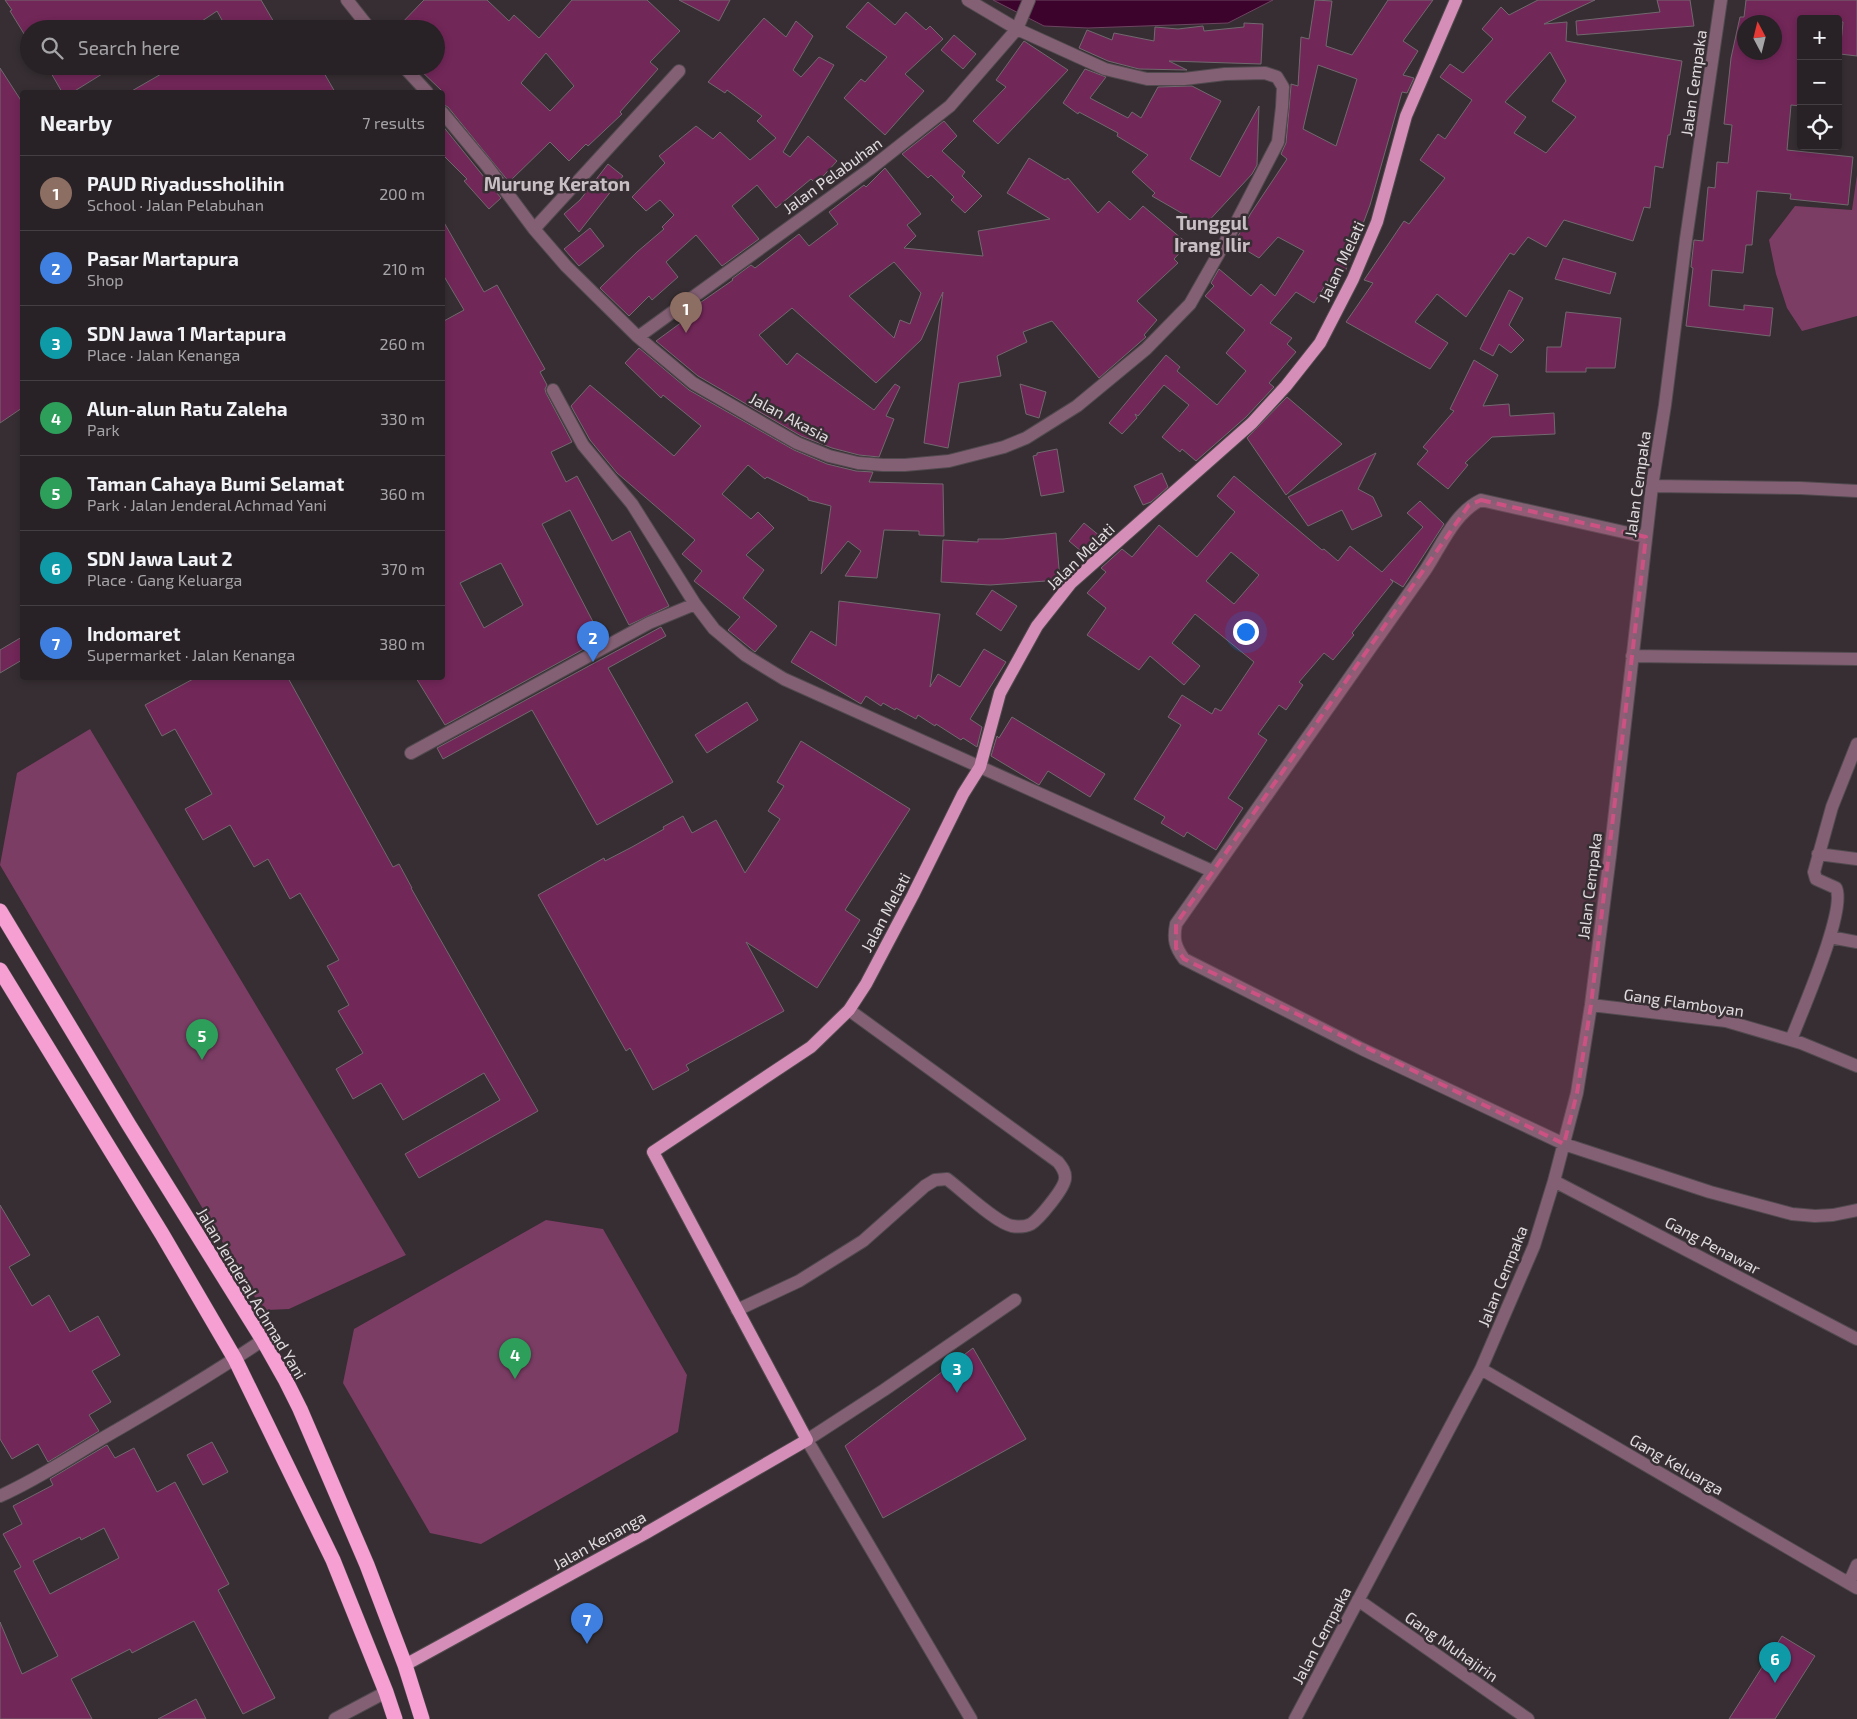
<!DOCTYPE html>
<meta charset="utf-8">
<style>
body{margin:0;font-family:"Exo 2",sans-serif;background:#302a2e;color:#f1f3f6}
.controls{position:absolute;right:15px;top:15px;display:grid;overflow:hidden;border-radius:5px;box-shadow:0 2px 8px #0003}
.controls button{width:45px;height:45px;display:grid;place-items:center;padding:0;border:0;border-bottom:1px solid #443f43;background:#282226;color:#f1f3f6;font:25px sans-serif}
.compass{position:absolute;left:1737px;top:15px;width:45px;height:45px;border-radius:50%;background:#282226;box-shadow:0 2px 8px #0003;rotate:353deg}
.you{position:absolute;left:1245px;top:631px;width:18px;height:18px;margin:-12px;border:4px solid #fff;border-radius:50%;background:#1a73e8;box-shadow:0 0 0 8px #1a73e833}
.badge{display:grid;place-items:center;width:32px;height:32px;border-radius:50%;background:#ea580c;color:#fff;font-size:16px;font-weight:700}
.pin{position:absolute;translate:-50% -41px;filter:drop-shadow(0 1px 2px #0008)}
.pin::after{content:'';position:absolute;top:26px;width:18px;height:15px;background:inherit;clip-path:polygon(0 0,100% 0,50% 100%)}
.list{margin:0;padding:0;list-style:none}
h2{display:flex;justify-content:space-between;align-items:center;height:65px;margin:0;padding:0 20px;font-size:21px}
h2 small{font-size:16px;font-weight:400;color:#a5a4a7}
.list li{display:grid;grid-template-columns:32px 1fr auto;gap:15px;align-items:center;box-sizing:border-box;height:75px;padding:0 20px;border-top:1px solid #443f43}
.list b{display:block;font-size:19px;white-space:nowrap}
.list p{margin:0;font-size:16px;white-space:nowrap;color:#a5a4a7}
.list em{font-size:16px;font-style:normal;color:#a5a4a7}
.icon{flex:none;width:28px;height:28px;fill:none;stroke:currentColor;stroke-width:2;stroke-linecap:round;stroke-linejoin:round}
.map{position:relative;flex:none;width:1857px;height:1719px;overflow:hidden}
.search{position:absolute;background:#282226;box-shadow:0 2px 8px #0003;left:20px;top:20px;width:425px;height:55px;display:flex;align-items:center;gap:12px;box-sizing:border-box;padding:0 18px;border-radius:28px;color:#a5a4a7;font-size:19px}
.panel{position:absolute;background:#282226;box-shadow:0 2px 8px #0003;left:20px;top:90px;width:425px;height:590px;border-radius:5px}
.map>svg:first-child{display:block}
</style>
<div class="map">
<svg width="1857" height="1719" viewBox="0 0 1857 1719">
<rect width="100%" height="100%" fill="#362e32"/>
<path fill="#7b3d64" d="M 1857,175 L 1857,316 L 1802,331 L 1787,308 L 1776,274 L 1769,240 L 1795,206 L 1852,210 Z
M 90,729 L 406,1255 L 289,1309 L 267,1310 L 259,1304 L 0,865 L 17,773 Z
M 546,1220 L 603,1229 L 687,1375 L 678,1432 L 481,1544 L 430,1533 L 343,1383 L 354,1329 Z"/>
<path fill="#3c042c" stroke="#6d4461" d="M 993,0 L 1273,0 L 1228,23 L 1088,28 L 1044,26 Z"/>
<path fill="#722759" stroke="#71696e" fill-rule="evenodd" d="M 5,0 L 261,0 L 278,29 L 227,29 L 217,11 L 190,29 L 29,29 L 29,36 L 26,37 L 10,11 L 12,10 Z
M 424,0 L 487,0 L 509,21 L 514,15 L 539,38 L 572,0 L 647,0 L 680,31 L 650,62 L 658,69 L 620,112 L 622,114 L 588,146 L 586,144 L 569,161 L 550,142 L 509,182 L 448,107 L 442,104 L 442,91 L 416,66 L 436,66 L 436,29 L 396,29 ZM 546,53 L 574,86 L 550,111 L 521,83 Z
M 679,0 L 730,0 L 719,21 Z
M 1315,0 L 1332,1 L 1326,46 L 1352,55 L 1388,0 L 1433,0 L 1403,41 L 1418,51 L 1403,75 L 1414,78 L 1407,93 L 1402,92 L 1370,205 L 1345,272 L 1336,268 L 1314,303 L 1296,292 L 1270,323 L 1292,338 L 1287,344 L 1296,352 L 1269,383 L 1274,387 L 1246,417 L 1196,461 L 1182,449 L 1180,452 L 1162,437 L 1189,405 L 1164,385 L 1138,416 L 1135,414 L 1137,418 L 1122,434 L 1109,423 L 1166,355 L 1180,367 L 1177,371 L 1217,405 L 1246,371 L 1226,353 L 1245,330 L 1205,296 L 1214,286 L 1211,283 L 1219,269 L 1251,296 L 1261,284 L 1275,296 L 1304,251 L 1278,237 L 1259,258 L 1234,243 L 1251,213 L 1287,159 L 1281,154 L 1286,143 L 1291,86 L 1291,84 L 1298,86 L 1301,37 L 1309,39 ZM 1318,65 L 1357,79 L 1336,146 L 1303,129 Z
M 1538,0 L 1595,0 L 1544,24 L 1567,22 L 1566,41 L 1682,61 L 1670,135 L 1668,135 L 1663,168 L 1655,166 L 1650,208 L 1644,207 L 1633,241 L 1564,220 L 1546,247 L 1528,237 L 1514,255 L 1510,253 L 1466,317 L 1437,294 L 1415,322 L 1448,343 L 1430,369 L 1346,322 L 1373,283 L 1364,280 L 1404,221 L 1409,224 L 1445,178 L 1420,160 L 1438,134 L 1445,139 L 1472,100 L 1440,77 L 1450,64 L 1463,73 L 1493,39 L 1482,29 L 1501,7 L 1509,15 ZM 1550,52 L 1566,81 L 1552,101 L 1576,117 L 1546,153 L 1514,133 L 1526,117 L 1505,102 Z
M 1657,0 L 1690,0 L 1694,26 L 1577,35 L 1576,21 L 1660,12 Z
M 1746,0 L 1857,0 L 1857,56 L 1840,54 L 1843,22 L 1838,22 L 1838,19 L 1801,19 L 1801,106 L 1791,105 L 1787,150 L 1853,157 L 1848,205 L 1790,199 L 1791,194 L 1757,191 L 1752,245 L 1746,245 L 1743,273 L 1712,270 L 1709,306 L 1744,310 L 1744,305 L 1773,308 L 1770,336 L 1686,326 L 1693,268 L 1691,267 L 1694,240 L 1703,241 L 1708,187 L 1715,188 L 1717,162 L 1728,163 L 1732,125 L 1724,124 L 1731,58 L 1740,17 L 1744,17 ZM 1744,22 L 1774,22 L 1774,52 L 1744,52 Z
M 868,2 L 895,25 L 906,12 L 926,30 L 930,26 L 943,39 L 905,74 L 924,91 L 885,135 L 844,98 L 861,79 L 865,82 L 887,57 L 846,27 Z
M 764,18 L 786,37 L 796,21 L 813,36 L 793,70 L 801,77 L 819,57 L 834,65 L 783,152 L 790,157 L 808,136 L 837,161 L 816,184 L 811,179 L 776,208 L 757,185 L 732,206 L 759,239 L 722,266 L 696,235 L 666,262 L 678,277 L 652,300 L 649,296 L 629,316 L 600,288 L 637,252 L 664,229 L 662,227 L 674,215 L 660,200 L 646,211 L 632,197 L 665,163 L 659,156 L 696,126 L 713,139 L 720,132 L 750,160 L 776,138 L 757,121 L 762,116 L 727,90 L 725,93 L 708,82 Z
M 1244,23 L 1263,24 L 1261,64 L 1169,61 L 1187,70 L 1139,69 L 1108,61 L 1079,48 L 1087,30 L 1112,40 L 1114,33 L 1154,41 L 1155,27 L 1178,29 L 1203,26 L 1204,31 L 1244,27 Z
M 954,35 L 976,54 L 963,69 L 941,50 Z
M 1024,41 L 1068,70 L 998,144 L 973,121 L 1006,87 L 996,80 Z
M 47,66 L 115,66 L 73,92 L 62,92 Z
M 175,66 L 320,66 L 335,92 L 130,92 Z
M 0,68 L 22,102 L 22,408 L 0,423 Z
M 1085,69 L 1106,77 L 1090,98 L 1128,118 L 1132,112 L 1141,118 L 1158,87 L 1192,86 L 1221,101 L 1190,159 L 1220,177 L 1259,106 L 1257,165 L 1252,174 L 1204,226 L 1152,196 L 1155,193 L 1132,172 L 1148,155 L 1117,136 L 1118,133 L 1079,112 L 1078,114 L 1063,103 Z
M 944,121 L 957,136 L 942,151 L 965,172 L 962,176 L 982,196 L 965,213 L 951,200 L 954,197 L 931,175 L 928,178 L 902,154 Z
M 442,125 L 501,198 L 489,209 L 464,181 L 467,179 L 442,154 Z
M 1029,158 L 1065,180 L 1068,178 L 1098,213 L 1109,201 L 1130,220 L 1143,206 L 1188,244 L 1174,259 L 1178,263 L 1137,301 L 1157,320 L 1144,335 L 1146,337 L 1099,378 L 1052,321 L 1023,332 L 1027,342 L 997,356 L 1001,376 L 959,383 L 948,448 L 924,443 L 943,292 L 921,340 L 876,383 L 792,308 L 759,335 L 787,365 L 797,353 L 874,410 L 895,384 L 900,387 L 886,416 L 894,419 L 879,457 L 859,455 L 832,448 L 801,436 L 698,376 L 656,341 L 697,311 L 694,307 L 733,280 L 732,279 L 751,265 L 755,268 L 799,234 L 809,246 L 838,224 L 829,212 L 864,185 L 866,187 L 885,168 L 921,214 L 907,225 L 916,236 L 904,248 L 983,256 L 978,231 L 1050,219 L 1007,193 ZM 894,262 L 921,293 L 910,324 L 900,320 L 894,338 L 849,296 Z
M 608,164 L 623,176 L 579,232 L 564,214 L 580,200 Z
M 442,219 L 484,292 L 497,285 L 545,369 L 540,372 L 547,385 L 545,389 L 546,393 L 572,442 L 551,452 L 566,482 L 577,476 L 612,541 L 630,531 L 669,606 L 629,625 L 570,510 L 542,524 L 602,639 L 445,725 L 416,678 L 442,678 L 442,322 L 464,310 L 442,273 ZM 501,563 L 523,605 L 484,628 L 460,583 Z
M 590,228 L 604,246 L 579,266 L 564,249 Z
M 1563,258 L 1616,273 L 1610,294 L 1555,279 Z
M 1509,290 L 1523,298 L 1509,325 L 1524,340 L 1511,353 L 1499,344 L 1493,356 L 1480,349 Z
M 1566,312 L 1621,318 L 1615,368 L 1586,368 L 1586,372 L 1546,372 L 1547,347 L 1561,347 Z
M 639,348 L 689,390 L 794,450 L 827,464 L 856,471 L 873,472 L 869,482 L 943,484 L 944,536 L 919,535 L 919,531 L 884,530 L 877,578 L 845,576 L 861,551 L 848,541 L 821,574 L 831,506 L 808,500 L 808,498 L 767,477 L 765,479 L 748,465 L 722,494 L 751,519 L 758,512 L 774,528 L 746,555 L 764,570 L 743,598 L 777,626 L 755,652 L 728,630 L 740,617 L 694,581 L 702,571 L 682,554 L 695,540 L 617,473 L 590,440 L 571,406 L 590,385 L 674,456 L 701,426 L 663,395 L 661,398 L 625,363 Z
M 1474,360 L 1498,375 L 1483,406 L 1509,404 L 1510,416 L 1554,413 L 1555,434 L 1492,437 L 1465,463 L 1468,465 L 1448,489 L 1417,464 L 1428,451 L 1423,447 L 1454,411 L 1450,409 Z
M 1020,384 L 1046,392 L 1039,418 L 1026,414 Z
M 1287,397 L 1342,444 L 1286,495 L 1247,438 Z
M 1057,449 L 1064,492 L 1041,496 L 1033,456 L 1037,455 L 1037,453 Z
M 1376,453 L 1358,489 L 1373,497 L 1382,516 L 1352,530 L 1342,510 L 1308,526 L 1288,497 Z
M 1162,473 L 1168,487 L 1151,502 L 1143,505 L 1134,486 Z
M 1234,476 L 1322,550 L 1324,549 L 1338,561 L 1350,546 L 1382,572 L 1423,527 L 1407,513 L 1420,501 L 1444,524 L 1403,587 L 1390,579 L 1393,582 L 1352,633 L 1354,635 L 1333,660 L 1324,653 L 1299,682 L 1303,685 L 1286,710 L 1279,705 L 1258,734 L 1267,740 L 1228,798 L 1243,808 L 1216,850 L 1187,832 L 1184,837 L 1161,823 L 1165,817 L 1134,799 L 1181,725 L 1168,717 L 1182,695 L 1212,714 L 1215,708 L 1221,711 L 1254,662 L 1195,614 L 1172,643 L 1200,666 L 1184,685 L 1150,656 L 1139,670 L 1087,635 L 1106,608 L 1087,593 L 1106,572 L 1101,568 L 1122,549 L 1132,557 L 1159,525 L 1197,557 L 1235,512 L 1217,496 ZM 1231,552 L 1259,575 L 1234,604 L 1206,581 Z
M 1084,523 L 1106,541 L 1088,557 L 1069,541 Z
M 1056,533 L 1060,580 L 990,585 L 941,582 L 943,540 L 978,542 L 978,539 L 1003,539 Z
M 992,590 L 1017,606 L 1001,631 L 976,614 Z
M 839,601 L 940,614 L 930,687 L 938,674 L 960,687 L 984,649 L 1006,662 L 970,719 L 982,727 L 977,747 L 963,738 L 961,740 L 936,724 L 935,726 L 918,715 L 916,719 L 896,708 L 895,710 L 883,703 L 881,706 L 866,696 L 861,704 L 791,662 L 811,631 L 836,646 Z
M 661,627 L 666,636 L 608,668 L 673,782 L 597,825 L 532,710 L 443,759 L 437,748 Z
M 22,637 L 22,660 L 0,673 L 0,650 Z
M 195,678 L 288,678 L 393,867 L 399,864 L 412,888 L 411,888 L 538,1111 L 419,1178 L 405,1154 L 500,1100 L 484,1073 L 403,1120 L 381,1083 L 353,1099 L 336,1069 L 363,1053 L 338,1011 L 349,1005 L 327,966 L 339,960 L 300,893 L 290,899 L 268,859 L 254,867 L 230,825 L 203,840 L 185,809 L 212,794 L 175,729 L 162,736 L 145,705 Z
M 747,702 L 758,720 L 707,753 L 695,735 Z
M 1012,717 L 1105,774 L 1090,797 L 1048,771 L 1039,785 L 991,756 L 997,736 L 999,738 Z
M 801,741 L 910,809 L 845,910 L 860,920 L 817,988 L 746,942 L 784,1011 L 686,1065 L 689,1070 L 653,1090 L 630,1048 L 626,1051 L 538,895 L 604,858 L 605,861 L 632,847 L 664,829 L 663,827 L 683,816 L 692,833 L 716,820 L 745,873 L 780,819 L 768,811 L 784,786 L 777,782 Z
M 0,1205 L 30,1255 L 9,1267 L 32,1306 L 49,1295 L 70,1332 L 98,1316 L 120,1355 L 92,1371 L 111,1402 L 89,1415 L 99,1431 L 48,1462 L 38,1444 L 12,1459 L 0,1439 Z
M 973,1348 L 1026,1439 L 883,1518 L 845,1446 Z
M 212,1442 L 228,1472 L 203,1485 L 187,1455 Z
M 107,1445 L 115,1458 L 134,1448 L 157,1492 L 175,1482 L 229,1584 L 218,1590 L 275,1698 L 243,1714 L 194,1621 L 132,1653 L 130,1649 L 71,1679 L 92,1719 L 0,1719 L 0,1622 L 22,1674 L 58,1656 L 14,1571 L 21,1567 L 3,1534 L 22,1524 L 13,1506 L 53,1485 L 50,1479 ZM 104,1528 L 119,1558 L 50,1594 L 33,1561 L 80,1537 L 81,1540 Z
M 1782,1636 L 1815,1656 L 1775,1719 L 1729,1719 Z
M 196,1699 L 206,1719 L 158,1719 Z"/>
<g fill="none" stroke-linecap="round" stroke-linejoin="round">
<defs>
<path id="minor" d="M 347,0 L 370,29
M 403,66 L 427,92
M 442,112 L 487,166 L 534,229 L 566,266 L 638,337 L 693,383 L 797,443 L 829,456 L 858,463 L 883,465 L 905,465 L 949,461 L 1004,447 L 1026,438 L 1077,406 L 1146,349 L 1190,304 L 1236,223 L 1278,142 L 1282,107 L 1283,87 L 1277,77 L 1265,73 L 1225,74 L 1184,79 L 1147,79 L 1105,69 L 1017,29 L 968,0
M 534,229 L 679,71
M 638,337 L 870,169 L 950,106 L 1017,29 L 1029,0
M 553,390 L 583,445 L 632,504 L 695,604
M 1652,486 L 1800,488 L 1857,491
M 1646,537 L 1481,500 C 1455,512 1441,546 1426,569 L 1176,924 C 1173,939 1175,947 1184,959 L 1362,1049 L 1564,1144 L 1710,1192 L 1792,1214 L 1815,1216 L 1833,1215 L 1857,1210
M 1632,656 L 1857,659
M 411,753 L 649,623 L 695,604 L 714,629 L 745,655 L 784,679 L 1212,871
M 1818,854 L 1857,859
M 1830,937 L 1857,942
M 1591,1005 L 1726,1021 L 1801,1043 L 1857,1066
M 1791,1040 C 1801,1013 1847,910 1836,888 L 1816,879 L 1814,872 L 1832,807 L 1857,744
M 1554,1181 L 1857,1339
M 737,1310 L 799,1281 L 863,1241 L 925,1186 L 935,1180 L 947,1179 C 962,1190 996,1223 1012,1226 C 1018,1227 1025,1227 1031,1224 C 1039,1219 1064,1189 1065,1179 C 1066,1172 1062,1167 1058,1162 L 849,1010
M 1481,1369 L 1857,1588
M 0,1496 C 36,1480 69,1458 103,1438 C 157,1407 211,1375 263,1340
M 1849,1583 L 1857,1565
M 1358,1600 L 1528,1719
M 335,1719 L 386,1692
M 971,1719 L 807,1440 L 884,1390 L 1015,1300
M 1295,1719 L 1481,1369 L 1534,1246 L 1554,1181 L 1577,1093 L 1591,1005 L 1610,856 L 1652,486 L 1665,405 L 1686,239 L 1721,0"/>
<path id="major" d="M 405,1665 L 646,1533 L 807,1440 L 653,1152 L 811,1047 L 849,1010 L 866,984 L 913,895 L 963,794 L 980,767 L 1000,693 L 1037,626 L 1071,583 L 1252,423 L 1286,386 L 1320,343 L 1353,279 L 1377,222 L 1406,116 L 1456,0"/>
<path id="highway" d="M 0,911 L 129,1125 L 263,1340 L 285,1379 L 300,1409 L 367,1565 L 405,1665 L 422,1719
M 0,970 L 162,1234 L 235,1359 L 333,1560 L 386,1692 L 395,1719"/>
</defs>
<use href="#minor" stroke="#514a4e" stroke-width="14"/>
<use href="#major" stroke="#514a4e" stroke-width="14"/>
<use href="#highway" stroke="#514a4e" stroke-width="16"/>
<use href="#minor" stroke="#846075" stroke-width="12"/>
<use href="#major" stroke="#d58eb8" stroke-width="12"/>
<use href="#highway" stroke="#f59fd3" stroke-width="15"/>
</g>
<path fill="#cb5282" fill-opacity="0.2" stroke="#cb5282" stroke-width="4" stroke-dasharray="10 6" stroke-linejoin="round" d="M 1481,500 L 1646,537 L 1591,1005 L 1577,1093 L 1564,1144 L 1184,959 L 1176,948 L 1176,924 L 1469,505 Z"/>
<g text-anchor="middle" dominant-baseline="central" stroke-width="5" stroke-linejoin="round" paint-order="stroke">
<g font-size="16" fill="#e0dbde" stroke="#362e32">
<text transform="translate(1693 83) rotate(-82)">Jalan Cempaka</text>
<text transform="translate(832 175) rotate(-36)">Jalan Pelabuhan</text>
<text transform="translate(1341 261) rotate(-65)">Jalan Melati</text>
<text transform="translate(790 417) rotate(28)">Jalan Akasia</text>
<text transform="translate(1637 484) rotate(-82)">Jalan Cempaka</text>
<text transform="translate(1080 556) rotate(-44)">Jalan Melati</text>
<text transform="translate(1589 886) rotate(-83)">Jalan Cempaka</text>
<text transform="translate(885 912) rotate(-62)">Jalan Melati</text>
<text transform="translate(1684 1002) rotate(8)">Gang Flamboyan</text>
<text transform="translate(1713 1245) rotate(28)">Gang Penawar</text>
<text transform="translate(1502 1276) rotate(-68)">Jalan Cempaka</text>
<text transform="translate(252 1293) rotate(59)">Jalan Jenderal Achmad Yani</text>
<text transform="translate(1677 1464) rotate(30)">Gang Keluarga</text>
<text transform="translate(599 1540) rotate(-29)">Jalan Kenanga</text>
<text transform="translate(1321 1635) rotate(-62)">Jalan Cempaka</text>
<text transform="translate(1452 1646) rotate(35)">Gang Muhajirin</text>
</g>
<g font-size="19" font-weight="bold" fill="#c8bfc4" stroke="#362e32">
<text x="557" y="183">Murung Keraton</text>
<text x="1212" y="222">Tunggul<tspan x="1212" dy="22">Irang Ilir</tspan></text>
</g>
</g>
</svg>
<div class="controls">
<button>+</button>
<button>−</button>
<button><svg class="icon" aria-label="locate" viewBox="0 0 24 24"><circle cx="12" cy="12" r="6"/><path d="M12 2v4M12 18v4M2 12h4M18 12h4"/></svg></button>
</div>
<svg class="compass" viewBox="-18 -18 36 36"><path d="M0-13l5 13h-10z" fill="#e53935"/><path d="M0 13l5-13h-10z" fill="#a5a4a7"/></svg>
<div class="you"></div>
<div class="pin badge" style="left:686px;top:333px;background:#8d6e63">1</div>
<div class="pin badge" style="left:593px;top:662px;background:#3f7fe0">2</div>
<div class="pin badge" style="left:957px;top:1393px;background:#0f9aa8">3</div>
<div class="pin badge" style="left:515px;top:1379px;background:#2e9e5b">4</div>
<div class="pin badge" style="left:202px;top:1060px;background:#2e9e5b">5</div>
<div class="pin badge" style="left:1775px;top:1683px;background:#0f9aa8">6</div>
<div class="pin badge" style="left:587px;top:1644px;background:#3f7fe0">7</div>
<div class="search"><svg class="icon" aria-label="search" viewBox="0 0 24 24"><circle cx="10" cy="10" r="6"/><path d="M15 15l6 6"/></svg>Search here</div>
<section class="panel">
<h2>Nearby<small>7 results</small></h2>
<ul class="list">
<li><span class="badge" style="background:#8d6e63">1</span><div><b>PAUD Riyadussholihin</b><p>School · Jalan Pelabuhan</p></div><em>200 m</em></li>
<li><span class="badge" style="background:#3f7fe0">2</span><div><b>Pasar Martapura</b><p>Shop</p></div><em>210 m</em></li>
<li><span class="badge" style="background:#0f9aa8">3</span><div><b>SDN Jawa 1 Martapura</b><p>Place · Jalan Kenanga</p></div><em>260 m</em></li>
<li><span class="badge" style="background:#2e9e5b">4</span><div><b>Alun-alun Ratu Zaleha</b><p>Park</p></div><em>330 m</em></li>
<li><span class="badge" style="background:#2e9e5b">5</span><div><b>Taman Cahaya Bumi Selamat</b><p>Park · Jalan Jenderal Achmad Yani</p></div><em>360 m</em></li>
<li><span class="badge" style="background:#0f9aa8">6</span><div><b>SDN Jawa Laut 2</b><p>Place · Gang Keluarga</p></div><em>370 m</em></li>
<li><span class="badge" style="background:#3f7fe0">7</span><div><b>Indomaret</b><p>Supermarket · Jalan Kenanga</p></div><em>380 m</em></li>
</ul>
</section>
</div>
